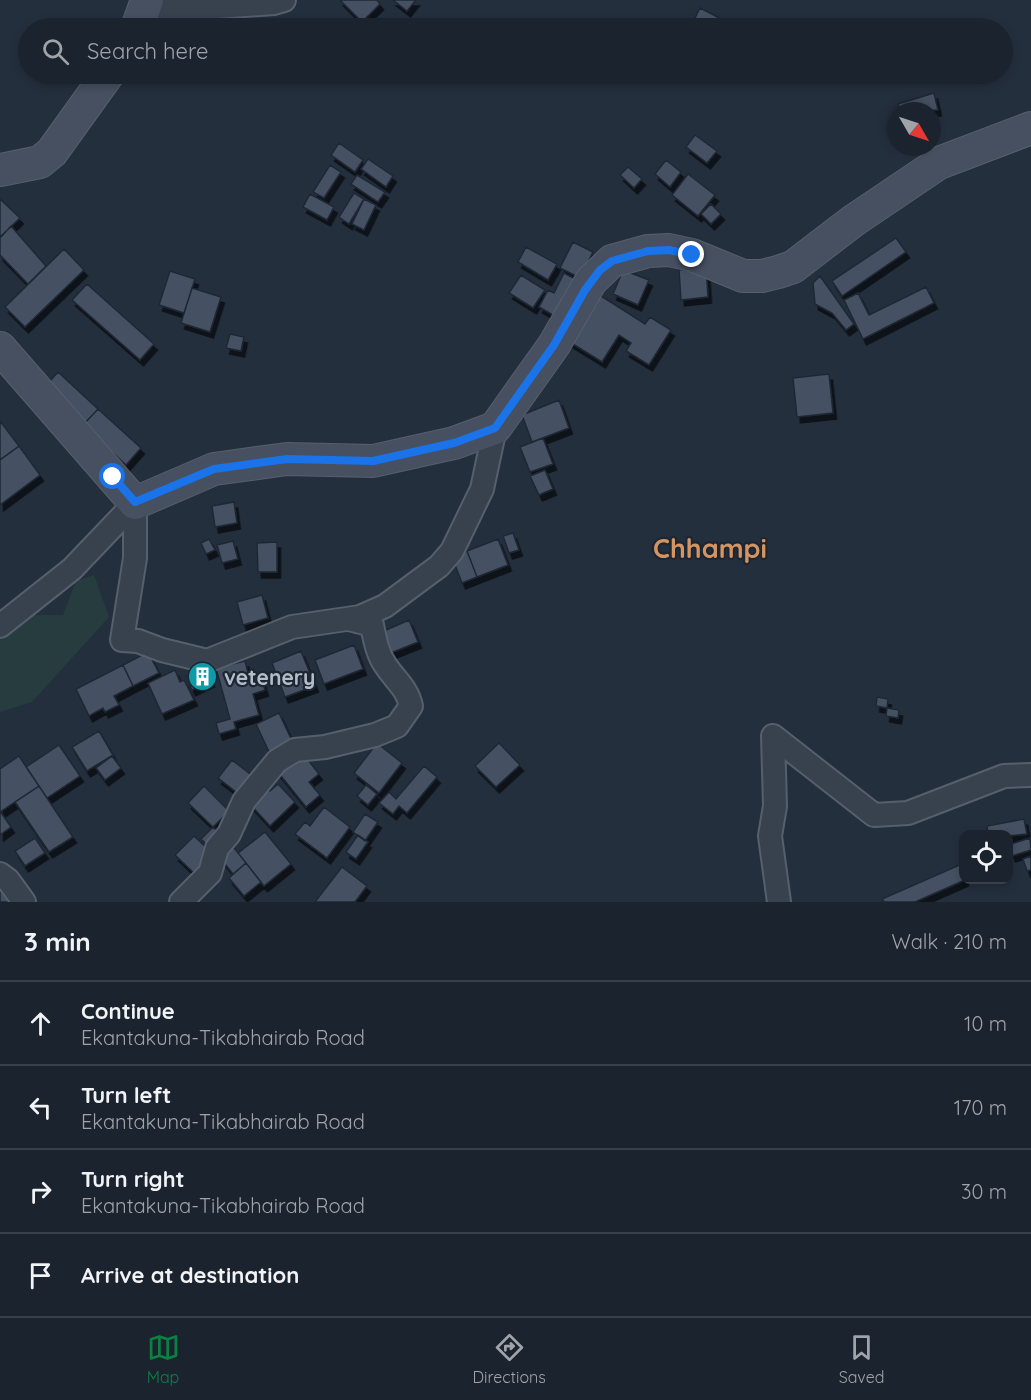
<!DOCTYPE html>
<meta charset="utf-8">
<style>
body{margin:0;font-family:Quicksand,sans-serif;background:#282f3a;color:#f1f3f6}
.controls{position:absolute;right:18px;bottom:18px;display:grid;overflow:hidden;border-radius:12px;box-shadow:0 3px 9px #0003}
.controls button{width:54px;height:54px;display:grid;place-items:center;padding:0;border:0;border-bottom:2px solid #39404a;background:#1b232e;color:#f1f3f6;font:30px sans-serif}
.compass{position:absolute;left:887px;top:102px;width:54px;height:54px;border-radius:50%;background:#1b232e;box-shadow:0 3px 9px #0003;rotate:129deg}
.stop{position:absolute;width:18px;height:18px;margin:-14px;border:4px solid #1a73e8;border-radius:50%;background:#fff}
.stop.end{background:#1a73e8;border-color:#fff;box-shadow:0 2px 6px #0008}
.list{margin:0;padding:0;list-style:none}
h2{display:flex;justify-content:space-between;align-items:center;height:78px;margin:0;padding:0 24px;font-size:26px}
h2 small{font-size:20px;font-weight:400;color:#a0a4aa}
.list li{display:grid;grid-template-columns:39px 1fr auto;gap:18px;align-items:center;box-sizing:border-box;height:84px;padding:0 24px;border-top:2px solid #39404a}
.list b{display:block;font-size:22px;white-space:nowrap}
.list p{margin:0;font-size:20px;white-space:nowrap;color:#a0a4aa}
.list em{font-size:20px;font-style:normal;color:#a0a4aa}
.icon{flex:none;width:33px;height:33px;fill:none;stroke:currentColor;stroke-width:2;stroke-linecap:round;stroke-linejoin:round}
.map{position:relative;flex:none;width:1031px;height:902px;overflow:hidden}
.search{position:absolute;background:#1b232e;box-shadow:0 3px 9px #0003;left:18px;right:18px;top:18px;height:66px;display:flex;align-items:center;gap:15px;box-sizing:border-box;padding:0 21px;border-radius:33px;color:#a0a4aa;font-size:22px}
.sheet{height:414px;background:#1b232e}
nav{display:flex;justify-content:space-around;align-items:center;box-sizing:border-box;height:84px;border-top:2px solid #39404a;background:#1b232e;font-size:16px;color:#a0a4aa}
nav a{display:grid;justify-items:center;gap:3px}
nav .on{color:#0b8043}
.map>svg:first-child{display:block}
</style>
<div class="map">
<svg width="1031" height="902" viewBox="0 0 1031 902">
<defs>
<filter id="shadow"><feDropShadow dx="3.5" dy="6" stdDeviation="0" flood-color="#0009"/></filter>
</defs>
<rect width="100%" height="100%" fill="#242f3e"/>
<path fill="#263c3f" d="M 94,575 L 109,617 L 32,702 L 0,712 L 0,628 L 13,615 L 63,615 L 76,581 Z"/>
<path fill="#455162" stroke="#1f2835" stroke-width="1.5" filter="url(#shadow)" d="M 340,0 L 377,0 L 380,4 L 362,22 Z
M 393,0 L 416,0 L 407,11 Z
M 700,8 L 737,27 L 736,28 L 690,28 Z
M 934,93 L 938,110 L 900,111 L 898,104 Z
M 695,135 L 717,151 L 707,163 L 686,147 Z
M 339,143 L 363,160 L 355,172 L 331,155 Z
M 368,159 L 393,176 L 386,187 L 361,169 Z
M 666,160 L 681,172 L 670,187 L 655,174 Z
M 330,165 L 341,172 L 324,198 L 313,192 Z
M 628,167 L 642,179 L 634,188 L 620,175 Z
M 688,174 L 715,195 L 698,216 L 672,195 Z
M 357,175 L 385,192 L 378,202 L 351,184 Z
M 354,193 L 364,199 L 349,224 L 339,217 Z
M 310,194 L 334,207 L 327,220 L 303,207 Z
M 0,199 L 20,218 L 0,237 Z
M 364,199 L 376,205 L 364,230 L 352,224 Z
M 711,204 L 721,214 L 711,224 L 701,214 Z
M 11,226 L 46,266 L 28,284 L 0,255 L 0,238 Z
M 896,238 L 906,252 L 842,296 L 832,281 Z
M 573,242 L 593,252 L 580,278 L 560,268 Z
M 526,247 L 557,264 L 548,280 L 518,262 Z
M 64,249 L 84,270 L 25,327 L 5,307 Z
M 706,267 L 708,297 L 681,300 L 679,270 Z
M 623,270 L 649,280 L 638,305 L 613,294 Z
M 170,271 L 195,279 L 184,313 L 159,305 Z
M 564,273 L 579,281 L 558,318 L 539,307 L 548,290 L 554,293 Z
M 521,275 L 545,290 L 533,308 L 509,293 Z
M 820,276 L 854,324 L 846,330 L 832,313 L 815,304 L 813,283 Z
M 87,284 L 154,344 L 140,360 L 72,300 Z
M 926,287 L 934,303 L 863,339 L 844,300 L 858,293 L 869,315 Z
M 192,288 L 221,297 L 210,332 L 181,323 Z
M 598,294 L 645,324 L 650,317 L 671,330 L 649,365 L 626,351 L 631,343 L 619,335 L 602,362 L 568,341 Z
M 230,334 L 244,337 L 241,351 L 226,348 Z
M 58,372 L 98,409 L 83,425 L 43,389 Z
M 829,374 L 833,413 L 797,417 L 793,378 Z
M 559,400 L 569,428 L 532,442 L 522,415 Z
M 98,409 L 141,448 L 126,465 L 83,425 Z
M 0,421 L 19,446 L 0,460 Z
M 543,438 L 553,464 L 530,472 L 520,447 Z
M 19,446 L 40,475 L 0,505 L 0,460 Z
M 545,470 L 553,489 L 539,495 L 530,476 Z
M 234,502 L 237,523 L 215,527 L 212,506 Z
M 513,533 L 519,550 L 509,553 L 503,536 Z
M 209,539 L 215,550 L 206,554 L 201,543 Z
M 498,539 L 508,565 L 477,577 L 467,551 Z
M 233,541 L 238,559 L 222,563 L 217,545 Z
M 277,542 L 277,572 L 258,572 L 257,543 Z
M 467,551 L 477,577 L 462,583 L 452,557 Z
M 262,595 L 268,618 L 243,625 L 237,602 Z
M 409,620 L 418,642 L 386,655 L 377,634 Z
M 354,645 L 363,669 L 324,684 L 315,660 Z
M 301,651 L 315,686 L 285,697 L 272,663 Z
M 148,652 L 159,673 L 133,686 L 123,665 Z
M 245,661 L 249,677 L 260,674 L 265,690 L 253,694 L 259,715 L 234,722 L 236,729 L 219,734 L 216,723 L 230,719 L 216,668 Z
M 123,665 L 133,686 L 114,696 L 119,705 L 105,712 L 103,708 L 89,716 L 76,689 Z
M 175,670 L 180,682 L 184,680 L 194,700 L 162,714 L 148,683 Z
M 207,672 L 211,681 L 192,690 L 188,681 Z
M 877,697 L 888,699 L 887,708 L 876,706 Z
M 887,708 L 899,710 L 898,718 L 886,716 Z
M 279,713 L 294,745 L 271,756 L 256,724 Z
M 99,731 L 113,755 L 87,771 L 72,747 Z
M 377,743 L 402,763 L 379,793 L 354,773 Z
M 499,743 L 520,765 L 496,787 L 475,766 Z
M 59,745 L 80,776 L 47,798 L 26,767 Z
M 301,751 L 319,774 L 309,782 L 320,795 L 306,807 L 277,771 Z
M 19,756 L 39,786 L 0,812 L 0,769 Z
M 112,756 L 121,768 L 105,780 L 96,768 Z
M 232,760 L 254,777 L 240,795 L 218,778 Z
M 424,766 L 437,777 L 407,813 L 399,806 L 393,814 L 379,803 L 389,792 L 396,799 Z
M 278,784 L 295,802 L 270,826 L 249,803 L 266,787 L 270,791 Z
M 366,785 L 377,794 L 368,805 L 357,796 Z
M 39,786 L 73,837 L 49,852 L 15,802 Z
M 204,786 L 229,811 L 213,827 L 188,803 Z
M 324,807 L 350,827 L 327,858 L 295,834 L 305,822 L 310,826 Z
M 0,811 L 11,827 L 0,835 Z
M 365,814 L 378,822 L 365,841 L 353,832 Z
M 1024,819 L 1027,834 L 1008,836 L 988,834 L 987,826 Z
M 213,827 L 218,832 L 206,844 L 201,839 Z
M 265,832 L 291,864 L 264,886 L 238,853 Z
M 358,835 L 368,842 L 356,859 L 346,852 Z
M 194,836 L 215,856 L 196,875 L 175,855 Z
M 35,838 L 45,853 L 25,866 L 15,851 Z
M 1030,838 L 1031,850 L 1012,856 L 1008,845 Z
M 231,844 L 246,863 L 233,874 L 218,855 Z
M 1031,856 L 1031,870 L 1027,871 L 1023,859 Z
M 246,863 L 261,882 L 244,896 L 229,878 Z
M 964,863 L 965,880 L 915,902 L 884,902 L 882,899 Z
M 342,867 L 367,886 L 355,902 L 315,902 Z
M 0,882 L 15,902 L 0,902 Z"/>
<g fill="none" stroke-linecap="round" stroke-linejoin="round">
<defs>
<path id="street" d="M 146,8 L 203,8 L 274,3 L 284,0
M 135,503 L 135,558 L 122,640 L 138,641 L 162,650 L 207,661 L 292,627 L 360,617 L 385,606 L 439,566 L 452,551 L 482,489 L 495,428
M 0,626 L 72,569 L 135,503
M 773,736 L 874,815 L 908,813 L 1004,776 L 1031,775
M 773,736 L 775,806 L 770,836 L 779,902
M 0,874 L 8,880 L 24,902
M 181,902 L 210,873 L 217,848 L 229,834 L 244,801 L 277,761 L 295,750 L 325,747 L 375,735 L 397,726 L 411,706 C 407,688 396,681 386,666 C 377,654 375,639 372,625 L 349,619"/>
<path id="secondary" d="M 137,28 L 147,0
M 0,170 L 40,162 L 52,152 L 108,74
M 0,348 L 135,503 L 214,469 L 287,459 L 373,461 L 454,443 L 495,428 L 554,345 L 591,281 L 612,261 L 648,251 L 669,250 L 692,255 L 743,276 L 762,276 L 778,272 L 793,267 L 853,221 L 939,163 L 1031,128"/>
</defs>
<use href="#street" stroke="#565f6c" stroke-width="26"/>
<use href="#secondary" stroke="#565f6c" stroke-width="34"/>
<use href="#street" stroke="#38414e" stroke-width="22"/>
<use href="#secondary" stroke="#465061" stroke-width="32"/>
</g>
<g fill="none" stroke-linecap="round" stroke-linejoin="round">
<path stroke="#1a73e8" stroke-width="8" d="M 113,477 L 135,502 L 214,469 L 287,459 L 373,461 L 454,443 L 495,428 L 554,345 L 585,290 L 600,270 L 612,261 L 648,251 L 669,250 L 692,255"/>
</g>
<defs>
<symbol id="building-disc" viewBox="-11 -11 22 22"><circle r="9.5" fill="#0f9aa8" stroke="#1d2633"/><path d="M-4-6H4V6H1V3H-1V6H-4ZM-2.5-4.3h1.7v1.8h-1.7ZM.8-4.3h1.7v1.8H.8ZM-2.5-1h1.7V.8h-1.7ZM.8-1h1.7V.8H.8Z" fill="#fff"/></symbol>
</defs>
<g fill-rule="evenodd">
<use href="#building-disc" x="186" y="660" width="33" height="33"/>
</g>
<g text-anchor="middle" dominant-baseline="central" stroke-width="4.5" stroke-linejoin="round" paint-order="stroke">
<g font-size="21" font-weight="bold" fill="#b4bcc9" stroke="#1d2633" text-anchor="start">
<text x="224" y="677">vetenery</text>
</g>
<g font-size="27" font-weight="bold" fill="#d59563" stroke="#1d2633">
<text x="710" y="548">Chhampi</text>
</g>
</g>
</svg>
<div class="controls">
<button><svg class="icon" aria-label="locate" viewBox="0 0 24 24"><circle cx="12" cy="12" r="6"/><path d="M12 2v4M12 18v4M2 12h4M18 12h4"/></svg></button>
</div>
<svg class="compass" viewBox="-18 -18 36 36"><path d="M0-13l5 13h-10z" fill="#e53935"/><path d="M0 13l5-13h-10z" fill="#a0a4aa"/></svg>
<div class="stop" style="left:113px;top:477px"></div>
<div class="stop end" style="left:692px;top:255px"></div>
<div class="search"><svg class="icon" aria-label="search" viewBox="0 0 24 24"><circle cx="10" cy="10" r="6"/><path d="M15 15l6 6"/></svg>Search here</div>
</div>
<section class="sheet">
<h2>3 min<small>Walk · 210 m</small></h2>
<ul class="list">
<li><svg class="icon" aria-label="ahead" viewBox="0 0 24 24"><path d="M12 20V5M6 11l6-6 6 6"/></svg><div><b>Continue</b><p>Ekantakuna-Tikabhairab Road</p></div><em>10 m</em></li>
<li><svg class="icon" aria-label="left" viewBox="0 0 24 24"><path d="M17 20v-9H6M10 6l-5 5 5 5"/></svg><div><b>Turn left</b><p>Ekantakuna-Tikabhairab Road</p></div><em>170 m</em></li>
<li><svg class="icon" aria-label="right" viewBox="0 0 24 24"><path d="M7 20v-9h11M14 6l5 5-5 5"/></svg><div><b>Turn right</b><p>Ekantakuna-Tikabhairab Road</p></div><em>30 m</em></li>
<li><svg class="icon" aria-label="arrive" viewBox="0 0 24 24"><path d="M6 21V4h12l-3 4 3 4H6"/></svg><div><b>Arrive at destination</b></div></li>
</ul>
</section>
<nav>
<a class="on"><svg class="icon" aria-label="map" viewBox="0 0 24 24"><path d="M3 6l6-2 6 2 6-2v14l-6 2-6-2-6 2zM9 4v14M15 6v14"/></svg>Map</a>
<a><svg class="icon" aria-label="directions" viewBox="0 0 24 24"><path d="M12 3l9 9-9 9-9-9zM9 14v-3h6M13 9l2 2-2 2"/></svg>Directions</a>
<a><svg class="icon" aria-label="saved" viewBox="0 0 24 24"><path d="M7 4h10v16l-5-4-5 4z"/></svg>Saved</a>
</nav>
